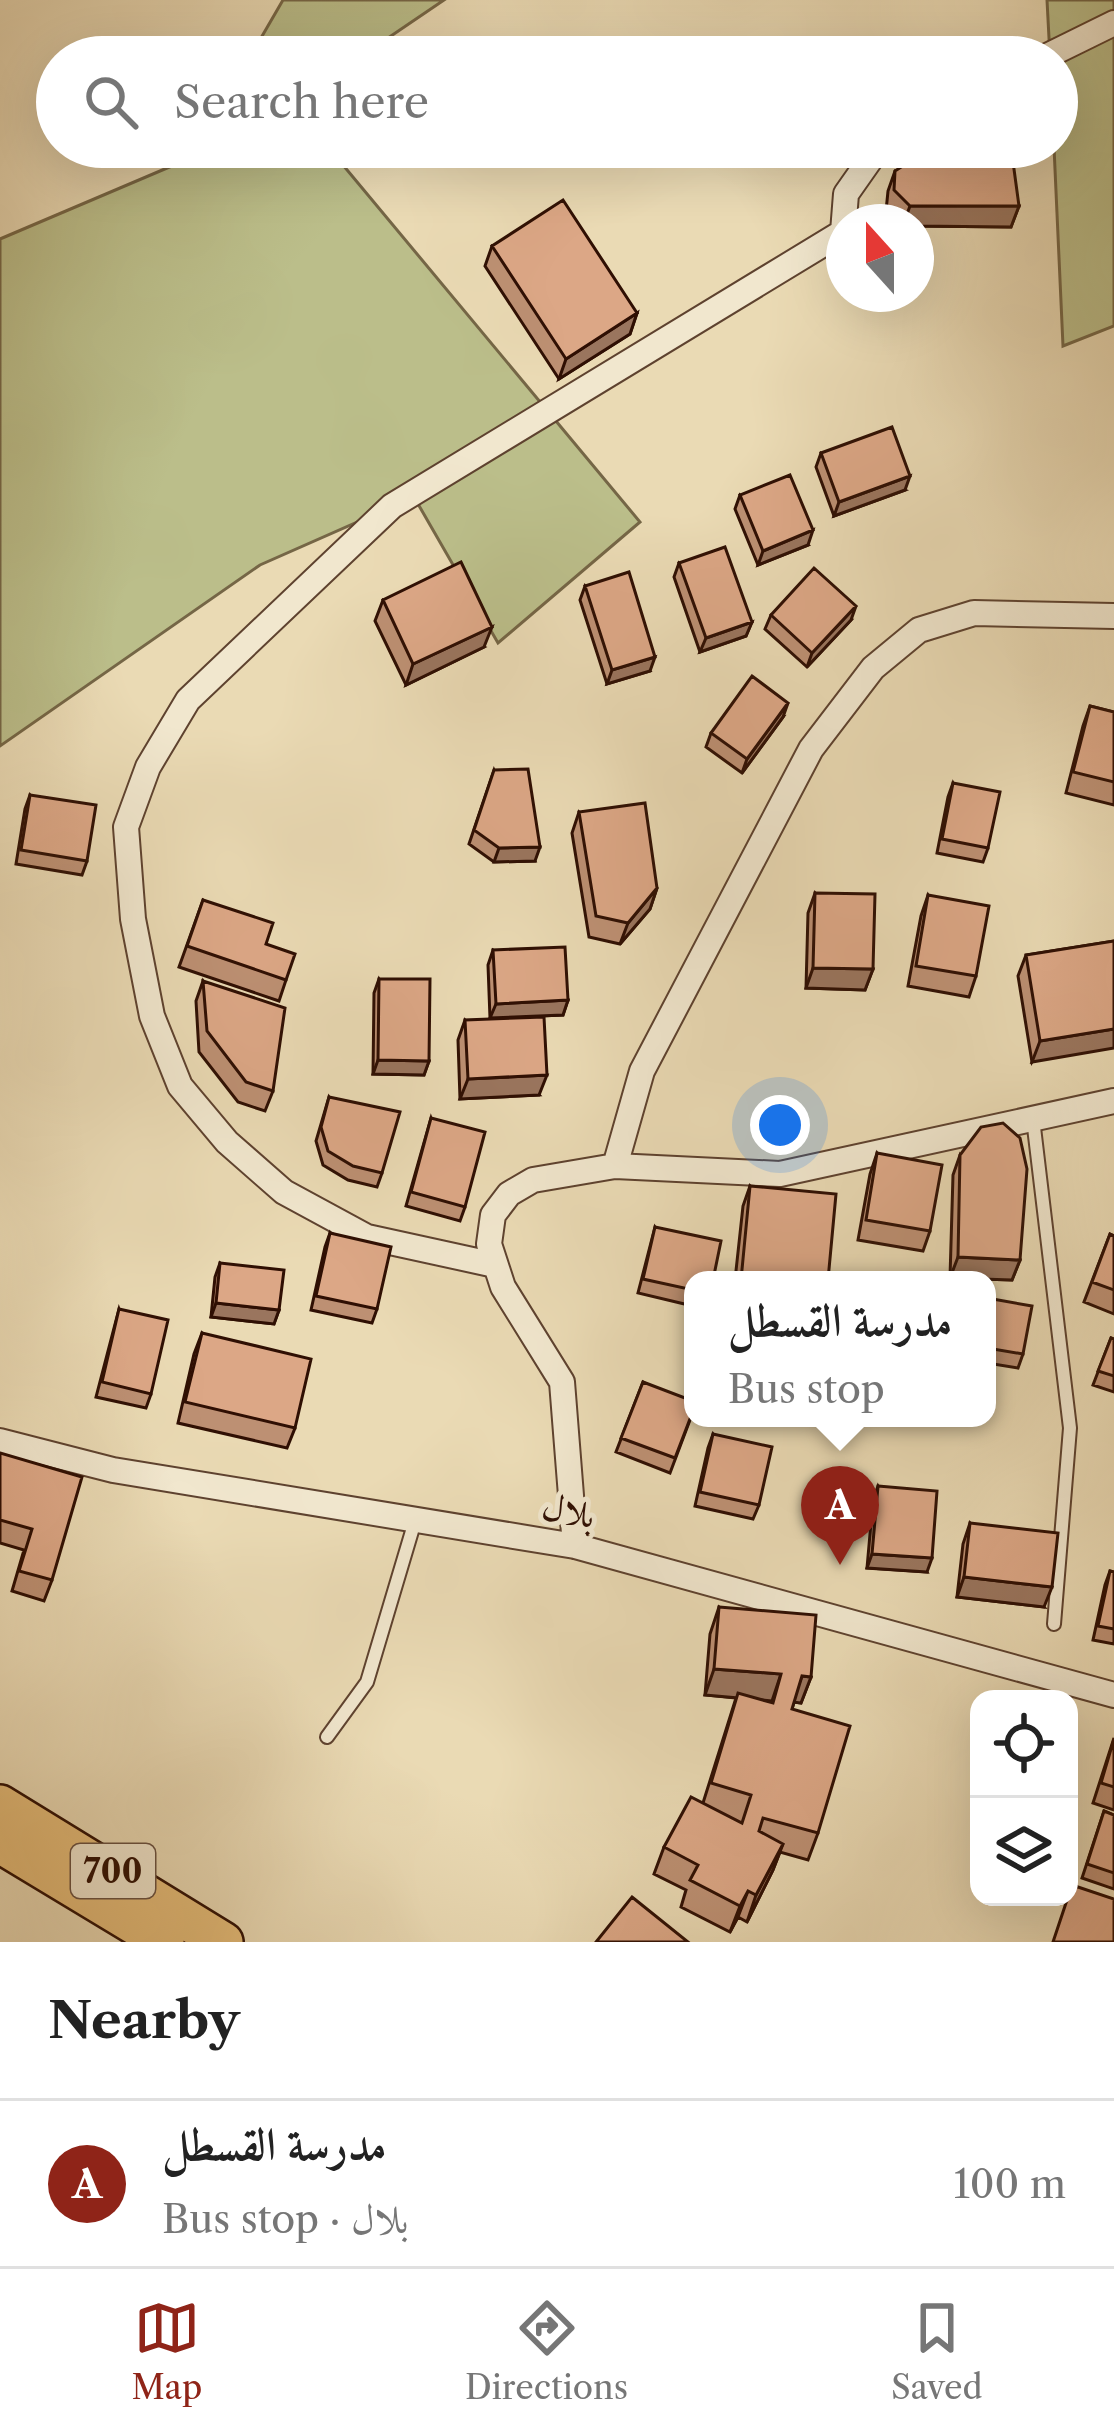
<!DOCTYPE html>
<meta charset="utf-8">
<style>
body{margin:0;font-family:"Libre Caslon Text",Amiri,serif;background:#f6f6f6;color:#222}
.controls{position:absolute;right:36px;bottom:36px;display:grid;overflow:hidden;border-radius:24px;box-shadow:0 12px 48px #0002}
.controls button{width:108px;height:108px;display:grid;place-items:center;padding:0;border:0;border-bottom:3px solid #e0e0e0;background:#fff;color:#222;font:60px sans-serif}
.compass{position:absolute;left:826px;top:204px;width:108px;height:108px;border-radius:50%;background:#fff;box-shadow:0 12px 48px #0002;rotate:339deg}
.you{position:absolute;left:780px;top:1125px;width:42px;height:42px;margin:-30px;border:9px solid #fff;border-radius:50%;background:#1a73e8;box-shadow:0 0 0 18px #1a73e833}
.badge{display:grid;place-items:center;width:78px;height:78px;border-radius:50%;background:#8f2418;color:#fff;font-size:39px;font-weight:700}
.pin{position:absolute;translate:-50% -99px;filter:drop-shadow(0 3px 6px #0008)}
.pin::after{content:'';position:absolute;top:63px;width:42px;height:36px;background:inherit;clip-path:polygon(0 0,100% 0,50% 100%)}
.popup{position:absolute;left:684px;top:1271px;width:312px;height:156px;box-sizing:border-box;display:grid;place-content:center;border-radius:24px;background:#fff;filter:drop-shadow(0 3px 9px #0005);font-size:39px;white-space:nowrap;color:#767676}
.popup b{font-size:45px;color:#222}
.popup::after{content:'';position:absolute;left:50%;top:100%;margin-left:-24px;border:24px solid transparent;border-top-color:#fff}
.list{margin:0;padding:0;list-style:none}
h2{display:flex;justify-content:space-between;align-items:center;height:156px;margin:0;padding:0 48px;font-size:51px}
h2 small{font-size:39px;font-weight:400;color:#767676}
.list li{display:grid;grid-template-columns:78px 1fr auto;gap:36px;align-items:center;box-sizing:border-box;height:168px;padding:0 48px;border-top:3px solid #e0e0e0}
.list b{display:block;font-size:45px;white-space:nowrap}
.list p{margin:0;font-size:39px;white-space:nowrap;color:#767676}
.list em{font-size:39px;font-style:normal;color:#767676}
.icon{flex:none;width:66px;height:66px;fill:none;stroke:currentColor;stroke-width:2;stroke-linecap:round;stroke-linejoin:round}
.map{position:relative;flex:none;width:1114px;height:1942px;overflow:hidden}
.search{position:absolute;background:#fff;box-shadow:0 12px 48px #0002;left:36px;right:36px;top:36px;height:132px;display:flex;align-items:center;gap:30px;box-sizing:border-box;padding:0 42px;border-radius:66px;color:#767676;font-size:45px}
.sheet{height:324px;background:#fff}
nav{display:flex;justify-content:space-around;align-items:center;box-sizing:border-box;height:168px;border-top:3px solid #e0e0e0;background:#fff;font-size:33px;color:#767676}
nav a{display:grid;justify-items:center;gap:6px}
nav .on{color:#8f2418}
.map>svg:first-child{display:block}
</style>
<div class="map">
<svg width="1114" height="1942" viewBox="0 0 1114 1942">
<rect width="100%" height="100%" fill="#eadab4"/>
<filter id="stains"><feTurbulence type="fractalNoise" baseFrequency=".00167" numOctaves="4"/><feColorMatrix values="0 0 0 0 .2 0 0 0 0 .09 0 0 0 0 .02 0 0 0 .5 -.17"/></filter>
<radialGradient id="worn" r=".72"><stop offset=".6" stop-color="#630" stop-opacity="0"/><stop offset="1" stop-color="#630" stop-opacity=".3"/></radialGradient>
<path fill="#bbbe8a" stroke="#756646" stroke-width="3" d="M 283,0 L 444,0 L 360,57 L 250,57 Z
M 1047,0 L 1114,0 L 1114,326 L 1063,346 L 1054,147 L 1057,57 L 1050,57 Z
M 198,147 L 328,147 L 640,522 L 498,643 L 414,497 L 260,565 L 0,746 L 0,239 L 193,157 Z"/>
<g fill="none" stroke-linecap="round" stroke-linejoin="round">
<defs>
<path id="lane" d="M 1033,1119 L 1070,1428 L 1054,1624
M 327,1737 L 367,1682 L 415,1521"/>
<path id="street" d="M 1045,57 L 1114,23
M 615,1166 L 642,1071 L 811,749 L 873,668 L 919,630 L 974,613 L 1114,616
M 495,1265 L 367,1237 L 284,1192 L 227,1142 L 180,1086 L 152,1016 L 133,919 L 126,827 L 148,767 L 188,700 L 392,506 L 843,232 L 846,194 L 879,147
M 0,1441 L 113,1470 L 575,1546 L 1114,1695
M 575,1546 L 562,1382 L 503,1287 L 489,1244 L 493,1215 L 509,1194 L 533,1180 L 615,1166 L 780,1174 L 1114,1101"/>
<path id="primary" d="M 0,1805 L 223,1942
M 0,1843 L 164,1942"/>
</defs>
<use href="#lane" stroke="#5e422f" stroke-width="16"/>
<use href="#street" stroke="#5e422f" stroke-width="28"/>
<use href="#primary" stroke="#2f0f03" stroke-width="44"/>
<use href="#lane" stroke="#f1e7ce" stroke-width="12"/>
<use href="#street" stroke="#f1e7ce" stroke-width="24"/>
<use href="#primary" stroke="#e5bd7a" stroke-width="39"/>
</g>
<path fill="#bd9073" stroke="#2f0f03" stroke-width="3" d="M 895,171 L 1019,206 L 1011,227 L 916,226 L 916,222 L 899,222 L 886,211 L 888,191 Z
M 492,246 L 637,313 L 630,334 L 559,379 L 485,266 Z
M 821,453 L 905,490 L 834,516 L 816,467 Z
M 740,495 L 808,545 L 758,565 L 735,509 Z
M 679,563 L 752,622 L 746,636 L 700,652 L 674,577 Z
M 585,586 L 650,671 L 607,684 L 580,600 Z
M 383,600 L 484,647 L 406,685 L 375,621 Z
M 771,615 L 851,620 L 807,667 L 765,629 Z
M 1090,706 L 1114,712 L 1114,805 L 1066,793 L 1083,726 Z
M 783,717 L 742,773 L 706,747 L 711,733 Z
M 494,770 L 535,861 L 494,862 L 469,844 Z
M 953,783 L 988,848 L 983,862 L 937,853 L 948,797 Z
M 30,795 L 87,861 L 82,875 L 16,864 L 25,809 Z
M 579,812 L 657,888 L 650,909 L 620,944 L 589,937 L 572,833 Z
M 815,893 L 873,969 L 865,990 L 806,988 L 808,913 Z
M 928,895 L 976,976 L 969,997 L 908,986 L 921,916 Z
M 203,900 L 266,944 L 286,980 L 279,1001 L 179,967 Z
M 1114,941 L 1032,1062 L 1018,976 L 1026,955 Z
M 493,950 L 568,1000 L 563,1015 L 490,1018 L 488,965 Z
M 379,979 L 429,1061 L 424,1075 L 373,1074 L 374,993 Z
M 203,981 L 273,1091 L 265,1111 L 238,1102 L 199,1052 L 196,1001 Z
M 465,1020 L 539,1095 L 460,1099 L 458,1040 Z
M 329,1097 L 382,1173 L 377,1187 L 348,1180 L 323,1165 L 316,1141 Z
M 431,1118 L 465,1207 L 460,1221 L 406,1206 Z
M 877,1153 L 930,1231 L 923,1251 L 858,1240 L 870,1174 Z
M 960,1155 L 1020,1260 L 1012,1280 L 950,1278 L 953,1175 Z
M 750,1186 L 828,1280 L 735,1280 L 743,1206 Z
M 655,1227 L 693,1280 L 693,1306 L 638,1293 Z
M 330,1233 L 377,1309 L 372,1323 L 311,1310 L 325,1247 Z
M 1110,1234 L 1114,1236 L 1114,1314 L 1084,1302 Z
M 220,1263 L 279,1310 L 274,1324 L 211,1317 L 215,1277 Z
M 987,1298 L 1023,1354 L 1018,1368 L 987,1363 Z
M 119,1309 L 151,1394 L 146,1408 L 96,1397 Z
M 202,1333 L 295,1428 L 287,1448 L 178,1423 L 194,1354 Z
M 1111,1338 L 1114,1339 L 1114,1392 L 1093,1385 Z
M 643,1382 L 693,1412 L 670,1473 L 616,1452 Z
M 713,1434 L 759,1505 L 753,1519 L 695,1506 L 708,1448 Z
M 0,1453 L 52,1580 L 44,1601 L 12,1591 L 24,1550 L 0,1543 Z
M 878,1486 L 927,1572 L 867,1568 L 873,1500 Z
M 970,1523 L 1044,1607 L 957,1597 L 963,1544 Z
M 1110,1571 L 1114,1572 L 1114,1644 L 1093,1640 L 1105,1585 Z
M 719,1607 L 811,1677 L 801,1703 L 794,1702 L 792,1709 L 818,1833 L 808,1860 L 780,1852 L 773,1870 L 747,1922 L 738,1917 L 730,1932 L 681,1907 L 686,1890 L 654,1874 L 664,1847 L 703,1803 L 736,1698 L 705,1695 L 710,1634 Z
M 1114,1738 L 1114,1810 L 1093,1803 Z
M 1104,1811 L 1114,1815 L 1114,1889 L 1082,1878 Z"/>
<path fill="#9a755e" stroke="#2f0f03" stroke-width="3" d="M 910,206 L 1019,206 L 1011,227 L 916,226 L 916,222 L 904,222 Z
M 637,313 L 630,334 L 559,379 L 566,359 Z
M 910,476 L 905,490 L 834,516 L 839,502 Z
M 813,530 L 808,545 L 758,565 L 763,551 Z
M 856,606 L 851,620 L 807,667 L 812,653 Z
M 752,622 L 746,636 L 700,652 L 706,638 Z
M 492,627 L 484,647 L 406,685 L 413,664 Z
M 655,657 L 650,671 L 607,684 L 612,670 Z
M 788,703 L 783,717 L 742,773 L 747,759 Z
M 540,847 L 535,861 L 494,862 L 499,848 Z
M 657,888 L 650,909 L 620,944 L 628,923 Z
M 813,968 L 873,969 L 865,990 L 806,988 Z
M 568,1000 L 563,1015 L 490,1018 L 496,1004 Z
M 1114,1029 L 1114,1048 L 1032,1062 L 1040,1041 Z
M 378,1060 L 429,1061 L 424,1075 L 373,1074 Z
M 547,1075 L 539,1095 L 460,1099 L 468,1079 Z
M 958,1257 L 1020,1260 L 1012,1280 L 950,1278 Z
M 216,1303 L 279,1310 L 274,1324 L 211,1317 Z
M 872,1554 L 932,1558 L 927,1572 L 867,1568 Z
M 964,1577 L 1052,1587 L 1044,1607 L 957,1597 Z
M 714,1669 L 781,1674 L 772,1701 L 705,1695 Z
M 802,1676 L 811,1677 L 801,1703 L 792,1702 Z
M 783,1844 L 773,1870 L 747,1922 L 756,1895 Z
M 748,1891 L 738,1917 L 730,1932 L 740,1906 Z"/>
<path fill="#dca786" stroke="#2f0f03" stroke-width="3" d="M 932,147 L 1011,147 L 1019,206 L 910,206 L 894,190 L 895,171 Z
M 563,200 L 637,313 L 566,359 L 492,246 Z
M 892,427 L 910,476 L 839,502 L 821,453 Z
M 790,475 L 813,530 L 763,551 L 740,495 Z
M 725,547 L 752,622 L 706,638 L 679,563 Z
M 461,562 L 492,627 L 413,664 L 383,600 Z
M 814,568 L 856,606 L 812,653 L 771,615 Z
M 629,572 L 655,657 L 612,670 L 585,586 Z
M 752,676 L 788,703 L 747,759 L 711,733 Z
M 1090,706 L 1114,712 L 1114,782 L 1073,772 Z
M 528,769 L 540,847 L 499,848 L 474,830 L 494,770 Z
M 953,783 L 1000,792 L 988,848 L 942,839 Z
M 30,795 L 96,805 L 87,861 L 21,850 Z
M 645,803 L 657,888 L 628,923 L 596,916 L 579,812 Z
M 815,893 L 875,894 L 873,969 L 813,968 Z
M 928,895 L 989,906 L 976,976 L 916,966 Z
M 203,900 L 273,923 L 266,944 L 295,954 L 286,980 L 187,946 Z
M 1114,941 L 1114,1029 L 1040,1041 L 1026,955 Z
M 565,947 L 568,1000 L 496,1004 L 493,950 Z
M 379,979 L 430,979 L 429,1061 L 378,1060 Z
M 203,981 L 285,1008 L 273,1091 L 246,1082 L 207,1031 Z
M 544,1017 L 547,1075 L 468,1079 L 465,1020 Z
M 329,1097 L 400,1112 L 382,1173 L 353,1166 L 328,1151 L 321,1127 Z
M 431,1118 L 485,1132 L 465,1207 L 411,1192 Z
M 1003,1123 L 1020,1138 L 1027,1169 L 1020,1260 L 958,1257 L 960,1155 L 981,1127 Z
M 877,1153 L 942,1165 L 930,1231 L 866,1220 Z
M 750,1186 L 836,1194 L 828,1280 L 741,1280 Z
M 655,1227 L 721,1241 L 713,1280 L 693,1280 L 693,1290 L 643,1279 Z
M 330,1233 L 391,1247 L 377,1309 L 316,1296 Z
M 1110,1234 L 1114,1236 L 1114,1290 L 1092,1282 Z
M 220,1263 L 284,1270 L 279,1310 L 216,1303 Z
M 987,1298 L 1032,1306 L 1023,1354 L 987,1348 Z
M 119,1309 L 168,1320 L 151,1394 L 102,1382 Z
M 202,1333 L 311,1359 L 295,1428 L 185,1402 Z
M 1111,1338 L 1114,1339 L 1114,1376 L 1098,1371 Z
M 643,1382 L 693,1401 L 693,1411 L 675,1458 L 621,1438 Z
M 713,1434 L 772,1447 L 759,1505 L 700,1492 Z
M 0,1453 L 82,1477 L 52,1580 L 19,1571 L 32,1529 L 0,1520 Z
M 878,1486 L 937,1491 L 932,1558 L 872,1554 Z
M 970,1523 L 1058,1533 L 1052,1587 L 964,1577 Z
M 1110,1571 L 1114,1572 L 1114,1629 L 1098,1626 Z
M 719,1607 L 816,1615 L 811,1677 L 802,1676 L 792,1709 L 850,1726 L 818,1833 L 763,1818 L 759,1831 L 783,1844 L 756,1895 L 748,1891 L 740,1906 L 690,1880 L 698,1865 L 664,1847 L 691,1797 L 742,1823 L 751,1795 L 711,1783 L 738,1693 L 773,1703 L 781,1674 L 714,1669 Z
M 1114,1739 L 1114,1787 L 1101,1783 Z
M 1104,1811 L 1114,1815 L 1114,1873 L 1087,1864 Z
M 1072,1885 L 1114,1899 L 1114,1942 L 1053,1942 Z
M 632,1897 L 688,1942 L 596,1942 Z"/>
<g text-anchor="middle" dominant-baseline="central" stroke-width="10" stroke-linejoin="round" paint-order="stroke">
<rect fill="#f1e7ce" stroke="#695040" stroke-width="3" x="71" y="1844" width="84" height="54" rx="9"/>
<g font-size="33" font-weight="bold" fill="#2f0f03">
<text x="113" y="1871">700</text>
</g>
<g font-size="36" fill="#2f0f03" stroke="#f1e7ce">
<text transform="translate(569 1510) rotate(12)">بلال</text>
</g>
</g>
<rect width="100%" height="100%" filter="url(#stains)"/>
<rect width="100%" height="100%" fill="url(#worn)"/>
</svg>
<div class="controls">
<button><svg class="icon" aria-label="locate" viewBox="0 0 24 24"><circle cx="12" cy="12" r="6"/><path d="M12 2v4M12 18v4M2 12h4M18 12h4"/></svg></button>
<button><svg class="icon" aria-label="layers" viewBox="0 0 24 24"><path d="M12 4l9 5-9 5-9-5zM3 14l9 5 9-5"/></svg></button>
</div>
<svg class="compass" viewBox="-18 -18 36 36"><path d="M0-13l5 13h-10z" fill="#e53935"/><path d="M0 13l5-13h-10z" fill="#767676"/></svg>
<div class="you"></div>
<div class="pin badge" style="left:840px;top:1565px">A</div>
<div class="popup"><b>مدرسة القسطل</b>Bus stop</div>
<div class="search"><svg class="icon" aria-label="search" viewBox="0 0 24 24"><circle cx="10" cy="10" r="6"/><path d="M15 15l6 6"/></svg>Search here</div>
</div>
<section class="sheet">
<h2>Nearby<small></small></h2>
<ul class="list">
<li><span class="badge">A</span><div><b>مدرسة القسطل</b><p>Bus stop · بلال</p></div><em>100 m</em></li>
</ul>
</section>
<nav>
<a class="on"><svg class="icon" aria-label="map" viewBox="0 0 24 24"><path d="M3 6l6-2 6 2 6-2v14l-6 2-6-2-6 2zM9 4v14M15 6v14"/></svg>Map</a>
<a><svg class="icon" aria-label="directions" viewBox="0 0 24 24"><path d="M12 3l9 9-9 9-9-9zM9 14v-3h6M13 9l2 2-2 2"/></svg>Directions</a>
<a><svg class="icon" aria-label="saved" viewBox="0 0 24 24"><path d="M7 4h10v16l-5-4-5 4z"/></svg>Saved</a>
</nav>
